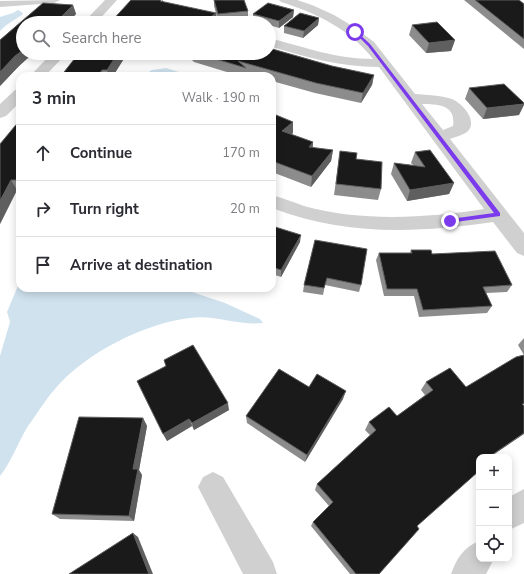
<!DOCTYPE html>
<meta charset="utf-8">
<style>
body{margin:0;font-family:"Nunito Sans",sans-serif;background:#f2f2f3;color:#2b2b33}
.controls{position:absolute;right:12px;bottom:12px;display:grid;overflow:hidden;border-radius:8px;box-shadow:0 2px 10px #0003}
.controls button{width:36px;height:36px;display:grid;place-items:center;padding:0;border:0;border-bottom:1px solid #e1e1e2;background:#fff;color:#2b2b33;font:20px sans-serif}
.stop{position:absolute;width:12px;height:12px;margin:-9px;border:3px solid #7c3aed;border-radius:50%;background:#fff}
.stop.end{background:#7c3aed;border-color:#fff;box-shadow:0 1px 4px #0008}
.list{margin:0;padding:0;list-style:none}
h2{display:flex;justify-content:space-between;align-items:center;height:52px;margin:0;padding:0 16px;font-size:17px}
h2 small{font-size:13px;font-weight:400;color:#7c7c81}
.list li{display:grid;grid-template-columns:26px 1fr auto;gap:12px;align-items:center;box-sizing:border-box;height:56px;padding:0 16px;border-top:1px solid #e1e1e2}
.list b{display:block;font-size:15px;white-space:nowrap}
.list em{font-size:13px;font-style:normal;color:#7c7c81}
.icon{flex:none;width:22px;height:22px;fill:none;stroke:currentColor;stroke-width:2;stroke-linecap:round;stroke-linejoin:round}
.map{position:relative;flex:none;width:524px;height:574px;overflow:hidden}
.search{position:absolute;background:#fff;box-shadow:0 2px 10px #0003;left:16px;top:16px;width:260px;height:44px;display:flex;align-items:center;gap:10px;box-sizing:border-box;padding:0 14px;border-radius:22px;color:#7c7c81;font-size:15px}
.panel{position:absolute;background:#fff;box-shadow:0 2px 10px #0003;left:16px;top:72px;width:260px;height:220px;border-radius:12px}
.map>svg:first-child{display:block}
</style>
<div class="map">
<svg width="524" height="574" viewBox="0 0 524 574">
<rect width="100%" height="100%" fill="#fff"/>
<path fill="#cfe2ee" d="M 13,13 L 17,15 L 0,31 L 0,17 Z
M 166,68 L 192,76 L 142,76 L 152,70 Z
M 20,281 L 20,288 L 180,288 L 225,303 L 260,319 L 263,323 C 239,326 214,314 190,318 C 145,323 85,353 55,389 C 45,400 37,414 28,426 C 18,442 12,461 0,476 L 0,356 L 10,322 L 7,312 Z"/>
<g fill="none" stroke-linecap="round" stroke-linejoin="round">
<path fill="#cfe2ee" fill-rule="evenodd" d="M 18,10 L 23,13 L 22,15 L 0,29 L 0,21 Z"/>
<path fill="#d0d0d0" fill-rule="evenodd" d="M 60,0 L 54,3 L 0,7 L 0,1 Z
M 105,0 L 117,0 L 96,23 L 83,23 Z
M 279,0 L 297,0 L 312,5 L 334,15 L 354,27 L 374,42 L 415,94 C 427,95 440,95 452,99 C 462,103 479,121 467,132 C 463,135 455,137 450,139 L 524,233 L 524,256 L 517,253 L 493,222 C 417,233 345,236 272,208 L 272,195 C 283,198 293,202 304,206 C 362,222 426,218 484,209 L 379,67 C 340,67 306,57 269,46 L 269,38 C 304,47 336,59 373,59 C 350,29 316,13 281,2 ZM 422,104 C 439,104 456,105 453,126 L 443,130 Z
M 52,53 L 67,53 L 45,76 L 30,76 Z
M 20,89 L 20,102 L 6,116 L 0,118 L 0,104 L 15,90 Z
M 213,472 L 223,477 L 273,562 L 277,574 L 243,574 L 198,487 L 203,477 Z
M 524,489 L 524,523 L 509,530 L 509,497 Z
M 479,541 L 479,559 L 494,559 L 486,574 L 451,574 C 457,558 463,548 479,541 Z"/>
</g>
<path fill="#8c8c8c" d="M 163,0 L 163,2 L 217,22 L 216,23 L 110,23 Z
M 214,0 L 248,11 L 248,18 L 218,21 L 214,6 Z
M 464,0 L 519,0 L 524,4 L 524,49 Z
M 43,3 L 73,5 L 76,14 L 67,23 L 23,23 L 23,53 L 37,53 L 33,57 L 29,57 L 19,66 L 0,86 L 0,40 Z
M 294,10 L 293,17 L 279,28 L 269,25 L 269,23 L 260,23 L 253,21 L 253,14 Z
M 319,18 L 318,25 L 303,38 L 284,33 L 284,26 Z
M 412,25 L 455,40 L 451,51 L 426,53 L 409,35 Z
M 79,53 L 130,53 L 127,57 L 125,57 L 113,76 L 61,76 Z
M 185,53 L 269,53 L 374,75 L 372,85 L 361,103 L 315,93 L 272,81 L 272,76 L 256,76 L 246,73 L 246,76 L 240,76 L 194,62 Z
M 469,88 L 519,115 L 483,119 L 465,99 Z
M 272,117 L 293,122 L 293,133 L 291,134 L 313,142 L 313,148 L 333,150 L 331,161 L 311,187 L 272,172 Z
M 20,120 L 20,190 L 17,190 L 0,224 Z
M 340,151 L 356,159 L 381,189 L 378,200 L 334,195 Z
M 415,152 L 454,183 L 449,194 L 407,201 L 391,174 L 394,163 L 413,165 L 411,163 Z
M 272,226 L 300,242 L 281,277 L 272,274 Z
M 315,240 L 361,285 L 359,292 L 325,285 L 323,295 L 303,292 L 304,285 Z
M 411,250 L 432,254 L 512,285 L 507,292 L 486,293 L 492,306 L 487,313 L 419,317 L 414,296 L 384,296 L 376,260 L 379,253 L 410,253 Z
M 524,338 L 524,355 L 518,345 Z
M 164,360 L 229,410 L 194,430 L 192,426 L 167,441 L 166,366 Z
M 450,368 L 477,466 L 417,526 L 379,574 L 350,574 L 311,526 L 313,522 L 329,506 L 315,490 L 317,484 L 370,435 L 365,430 L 369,422 L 397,416 L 425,395 L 421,390 L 426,382 Z
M 309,387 L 343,399 L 305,462 L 247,423 L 246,416 Z
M 143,418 L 147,426 L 139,470 L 142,475 L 134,521 L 60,519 L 52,514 Z"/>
<path fill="#5f5f5f" d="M 73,5 L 76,14 L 67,23 L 55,23 Z
M 294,10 L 293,17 L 279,28 L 279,21 Z
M 216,13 L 217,22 L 216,23 L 203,23 Z
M 149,16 L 150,23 L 144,23 Z
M 319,18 L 318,25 L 303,38 L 304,31 Z
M 455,40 L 451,51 L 426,53 L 429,43 Z
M 23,50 L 23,53 L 28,53 L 29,57 L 19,66 L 0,86 L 0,72 L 15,56 Z
M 31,53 L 37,53 L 33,57 Z
M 118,53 L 124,53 L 125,57 L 113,76 L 109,76 L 107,70 Z
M 126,53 L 130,53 L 127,57 Z
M 102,70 L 103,76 L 97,76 Z
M 374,75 L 372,85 L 361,103 L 363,93 Z
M 524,104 L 524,105 L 519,115 L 483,119 L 487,108 Z
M 293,122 L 293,133 L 282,142 L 282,131 Z
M 313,142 L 312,153 L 309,147 Z
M 333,150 L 331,161 L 311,187 L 312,176 Z
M 11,180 L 17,190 L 0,224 L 0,201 Z
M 454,183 L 449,194 L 407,201 L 410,190 Z
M 301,235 L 300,242 L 281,277 L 281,270 Z
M 346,391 L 343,399 L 305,462 L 307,455 Z
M 228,403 L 229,410 L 194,430 L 192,423 Z
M 143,418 L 147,426 L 139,470 L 142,475 L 134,521 L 129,516 L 133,469 Z
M 189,419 L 192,426 L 167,441 L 163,434 Z
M 524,433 L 524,434 L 490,457 L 489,457 Z
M 133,533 L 138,537 L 153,574 L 149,574 Z"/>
<path fill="#1a1a1a" stroke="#5f5f5f" d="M 131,0 L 161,0 L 160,1 L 216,13 L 203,23 L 155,23 L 149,16 L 144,23 L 110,23 Z
M 214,0 L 244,0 L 248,11 L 218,14 Z
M 475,0 L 519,0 L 524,4 L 524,39 Z
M 43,3 L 73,5 L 55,23 L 23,23 L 23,50 L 15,56 L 0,72 L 0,40 Z
M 268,3 L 294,10 L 279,21 L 253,14 Z
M 300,13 L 319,18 L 304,31 L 284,26 Z
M 437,22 L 455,40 L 429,43 L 412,25 Z
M 269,48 L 332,66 L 374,75 L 363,93 L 316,83 L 238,61 L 246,68 L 196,53 L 269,53 Z
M 79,53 L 118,53 L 107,70 L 102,70 L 97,76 L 61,76 Z
M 504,84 L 524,103 L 524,104 L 487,108 L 469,88 Z
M 276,115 L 293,122 L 282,131 L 313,142 L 309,147 L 333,150 L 312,176 L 272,161 L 272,156 L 276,152 L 272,150 L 272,117 L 273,117 Z
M 20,120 L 20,180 L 11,180 L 0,201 L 0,144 Z
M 430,150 L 454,183 L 410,190 L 394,163 L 425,167 L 415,152 Z
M 340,151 L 357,153 L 356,159 L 382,162 L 381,189 L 336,184 Z
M 272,226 L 301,235 L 281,270 L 272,267 Z
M 315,240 L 367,249 L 361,285 L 327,278 L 324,288 L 304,285 Z
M 411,250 L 431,250 L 432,254 L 495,251 L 512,285 L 483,287 L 492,306 L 423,310 L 417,289 L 387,289 L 379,253 L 412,253 Z
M 193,345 L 228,403 L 192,423 L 189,419 L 163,434 L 137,381 L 166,366 L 164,360 Z
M 524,355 L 524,404 L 522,404 L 524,406 L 524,433 L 489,457 L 479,457 L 479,464 L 476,465 L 479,468 L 479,471 L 417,526 L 419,529 L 379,574 L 356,574 L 313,522 L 333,502 L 317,484 L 376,430 L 369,422 L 389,407 L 397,416 L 433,390 L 426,382 L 450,368 L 466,387 L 516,357 Z
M 279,369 L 309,387 L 317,374 L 346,391 L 307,455 L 246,416 Z
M 79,417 L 143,418 L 133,469 L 138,469 L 129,516 L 52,514 Z
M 133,533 L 149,574 L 69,574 Z"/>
<path fill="#7c3aed" d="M 353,31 L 356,31 L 370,44 L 500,213 L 500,216 L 448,223 L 447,221 L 450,219 L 494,213 L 368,46 Z"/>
</svg>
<div class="controls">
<button>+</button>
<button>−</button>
<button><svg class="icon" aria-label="locate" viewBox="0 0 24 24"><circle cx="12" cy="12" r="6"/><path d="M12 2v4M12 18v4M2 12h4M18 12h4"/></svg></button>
</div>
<div class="stop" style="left:355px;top:32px"></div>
<div class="stop end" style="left:450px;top:221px"></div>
<div class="search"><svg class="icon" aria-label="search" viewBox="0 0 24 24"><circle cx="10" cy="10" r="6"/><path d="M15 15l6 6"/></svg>Search here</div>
<section class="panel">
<h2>3 min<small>Walk · 190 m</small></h2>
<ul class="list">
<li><svg class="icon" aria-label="ahead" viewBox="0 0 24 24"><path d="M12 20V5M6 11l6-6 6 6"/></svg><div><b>Continue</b></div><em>170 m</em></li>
<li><svg class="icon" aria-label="right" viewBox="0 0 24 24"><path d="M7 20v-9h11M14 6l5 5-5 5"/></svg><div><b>Turn right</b></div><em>20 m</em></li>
<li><svg class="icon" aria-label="arrive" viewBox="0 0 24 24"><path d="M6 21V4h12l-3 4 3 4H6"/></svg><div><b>Arrive at destination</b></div></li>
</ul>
</section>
</div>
